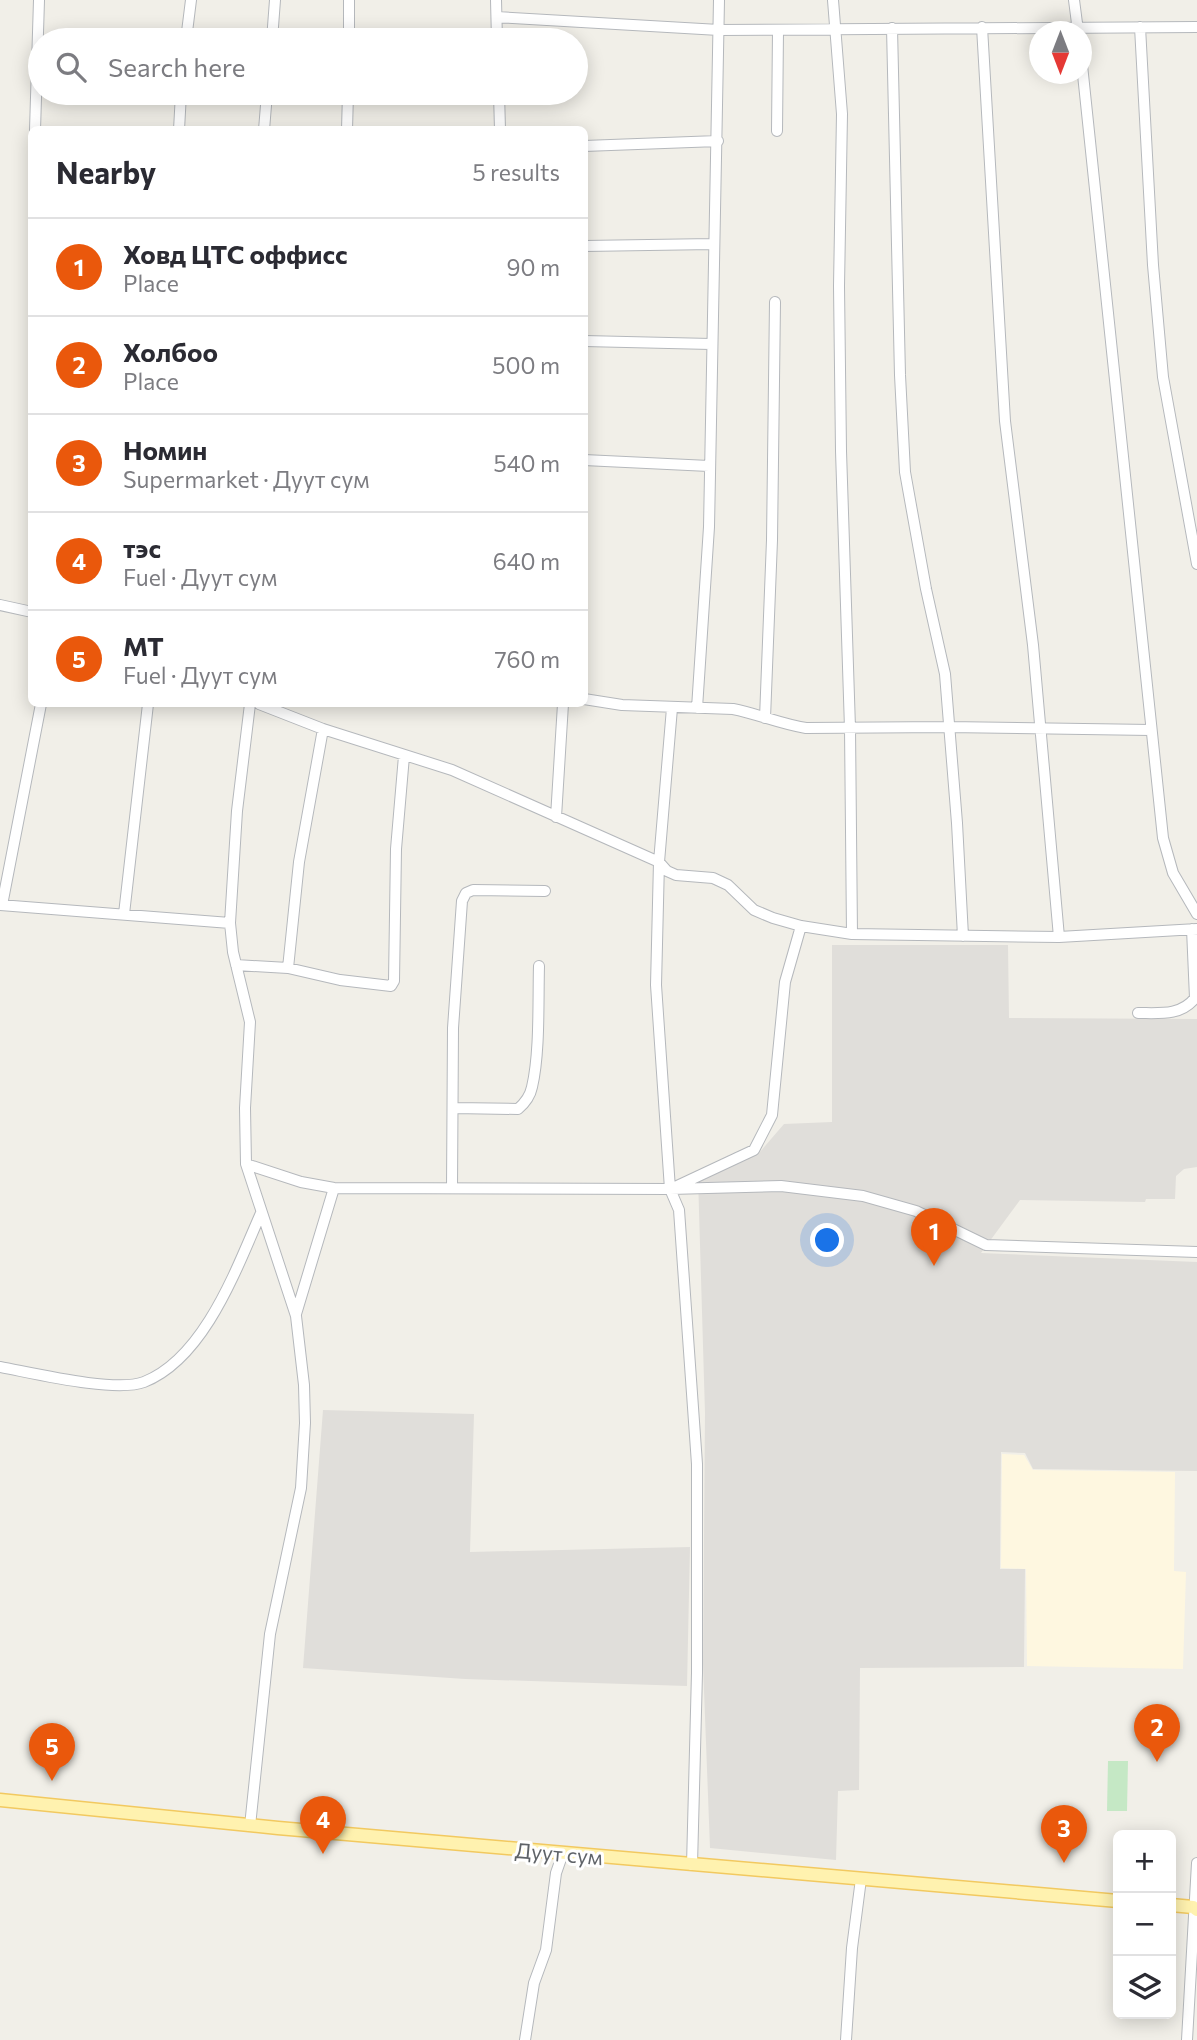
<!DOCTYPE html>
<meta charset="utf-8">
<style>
:root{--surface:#fff;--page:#f7f7f7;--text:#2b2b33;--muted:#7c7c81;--line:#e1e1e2;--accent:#ea580c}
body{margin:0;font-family:Commissioner,sans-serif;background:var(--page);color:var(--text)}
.controls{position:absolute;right:21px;bottom:21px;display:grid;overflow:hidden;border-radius:10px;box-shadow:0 4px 18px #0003}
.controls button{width:63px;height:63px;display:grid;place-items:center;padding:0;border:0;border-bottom:2px solid var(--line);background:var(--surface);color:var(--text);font:35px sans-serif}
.compass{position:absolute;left:1029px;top:21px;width:63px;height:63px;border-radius:50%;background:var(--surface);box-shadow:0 4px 18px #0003;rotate:180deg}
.you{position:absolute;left:828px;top:1241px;width:24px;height:24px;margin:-18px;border:5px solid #fff;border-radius:50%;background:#1a73e8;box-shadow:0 0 0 10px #1a73e833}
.badge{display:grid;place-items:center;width:46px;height:46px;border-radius:50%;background:var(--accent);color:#fff;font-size:23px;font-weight:700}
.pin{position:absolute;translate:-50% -58px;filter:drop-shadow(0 2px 4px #0008)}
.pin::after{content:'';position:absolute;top:37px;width:24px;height:21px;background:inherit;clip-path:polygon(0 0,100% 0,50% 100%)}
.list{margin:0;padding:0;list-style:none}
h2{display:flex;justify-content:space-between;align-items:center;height:91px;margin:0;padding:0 28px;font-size:30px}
h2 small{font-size:23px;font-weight:400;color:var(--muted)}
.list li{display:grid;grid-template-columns:46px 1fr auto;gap:21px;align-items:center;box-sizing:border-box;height:98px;padding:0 28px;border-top:2px solid var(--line)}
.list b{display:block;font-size:26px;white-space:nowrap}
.list p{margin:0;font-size:23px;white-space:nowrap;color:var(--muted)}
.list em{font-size:23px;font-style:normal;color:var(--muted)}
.icon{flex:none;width:38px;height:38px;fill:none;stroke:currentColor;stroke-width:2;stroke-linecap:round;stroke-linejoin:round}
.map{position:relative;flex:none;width:1197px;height:2040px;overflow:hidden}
.search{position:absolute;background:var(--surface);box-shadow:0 4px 18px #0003;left:28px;top:28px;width:560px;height:77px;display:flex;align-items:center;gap:18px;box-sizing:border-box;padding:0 24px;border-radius:38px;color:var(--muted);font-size:26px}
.panel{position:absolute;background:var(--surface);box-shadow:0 4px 18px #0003;left:28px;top:126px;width:560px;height:581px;border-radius:10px}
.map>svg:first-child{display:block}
.commercial{fill:#fef7e0}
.industrial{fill:#e0deda}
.green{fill:#c5e8c5}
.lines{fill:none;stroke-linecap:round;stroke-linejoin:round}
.minor-casing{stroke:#b5b8bc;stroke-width:12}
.major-casing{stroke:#f2c960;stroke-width:15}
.minor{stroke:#fff;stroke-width:10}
.major{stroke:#fff2af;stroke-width:12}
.labels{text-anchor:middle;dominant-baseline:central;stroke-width:6;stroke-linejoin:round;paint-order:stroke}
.street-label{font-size:21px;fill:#5f6368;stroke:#fff}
</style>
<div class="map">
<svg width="1197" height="2040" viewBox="0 0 1197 2040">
<rect width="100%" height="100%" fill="#f1efe8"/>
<path class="commercial" d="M1002,1454l22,1 9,15 142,2 -1,99 12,1 -3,97 -156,-3 -1,-97 -25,-1z"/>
<path class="industrial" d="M832,945h176l1,73 188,1v148l-13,2 -8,7 -1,23h-29l-1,3 -125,-2 -39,53 216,9v209l-164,-2 -8,-16 -24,-1 -1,117h25l-1,98 -164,1 -1,122 -21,1 -2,69 -126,-12 -7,-184 2,-251 -7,-236 61,-24 25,-29 48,-2z
M323,1410l151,4 -4,138 220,-5 -3,139 -222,-7 -162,-11z"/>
<path class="green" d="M1108,1761h20l-1,50h-20z"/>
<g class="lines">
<defs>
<path id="minor" d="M496,0l1,40
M833,0l9,114 -3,172 2,165 9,277 2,206
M1074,0l4,31
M497,17l222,13 478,-3
M982,27l23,394 28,224 26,292
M1140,27l13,238 10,112 34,187
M892,28l8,347 5,97 21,117 19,85 12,149 6,113
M186,40l5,-40
M272,40l3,-40
M349,40v-40
M1082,65l81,773 10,35 24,41
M499,93l1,37
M35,130l4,-130
M179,130l2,-37
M264,130l3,-37
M347,130l1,-37
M777,131l1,-100
M584,146l134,-5
M584,246l129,-2
M584,341l127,3
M584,460l125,6
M0,605l32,7
M584,699l38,6 111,4c25,5 48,15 73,19l142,-1 203,3
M250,704l-13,107 -7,112 3,29 17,70 -5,86 1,56 50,152 8,69 1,38 -4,65 -31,146 -20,192
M259,704l64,25 129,41 207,92 8,9 9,4 37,3 15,7 26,25 19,8 28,8 51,8 207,3 138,-8
M672,708l-13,154 -3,123 14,204 9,21 18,254v209l-5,192
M697,708l12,-181 10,-527
M765,718l7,-178 3,-238
M556,817l7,-113
M0,905l230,18
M2,905l39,-201
M124,914l24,-210
M236,965l52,3 11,-106 24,-133
M288,968l52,12 51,6 3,-5 2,-132 8,-93
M1138,1013c21,0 43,3 57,-15l-3,-69
M454,1108l64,1c7,-6 12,-12 14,-22 8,-34 6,-85 7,-121
M246,1164l55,18 33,6 336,1 111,-3 82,10 53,15 70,34 211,7
M675,1187l79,-37 18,-35 13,-133 16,-56
M452,1188l1,-160 9,-127 4,-8 7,-3 72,1
M296,1314l38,-126
M0,1367c33,6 115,26 144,15 61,-24 93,-115 117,-169
M525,2040l9,-57 12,-33 10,-77 7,-20
M846,2040l6,-92 9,-69
M1187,2040l10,-177"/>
<path id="major" d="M0,1800l278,28 840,73
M1171,1905l22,2 4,3"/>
</defs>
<use href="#minor" class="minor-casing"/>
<use href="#major" class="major-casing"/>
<use href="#minor" class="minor"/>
<use href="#major" class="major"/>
</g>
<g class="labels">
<g class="street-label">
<text transform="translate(559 1853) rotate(5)">Дуут сум</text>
</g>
</g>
</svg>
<div class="controls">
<button>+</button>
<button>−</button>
<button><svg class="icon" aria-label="layers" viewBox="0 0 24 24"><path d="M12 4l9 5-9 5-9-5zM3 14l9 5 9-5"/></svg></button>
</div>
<svg class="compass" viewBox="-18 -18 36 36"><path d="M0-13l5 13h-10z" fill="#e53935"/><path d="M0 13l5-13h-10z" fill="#7c7c81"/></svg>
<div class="you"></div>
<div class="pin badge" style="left:934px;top:1266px">1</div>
<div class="pin badge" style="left:1157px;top:1762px">2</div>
<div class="pin badge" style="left:1064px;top:1863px">3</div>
<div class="pin badge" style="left:323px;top:1854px">4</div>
<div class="pin badge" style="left:52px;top:1781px">5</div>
<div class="search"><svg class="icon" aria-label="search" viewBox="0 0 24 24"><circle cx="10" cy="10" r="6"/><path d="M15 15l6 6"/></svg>Search here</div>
<section class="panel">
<h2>Nearby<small>5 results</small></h2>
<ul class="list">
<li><span class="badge">1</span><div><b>Ховд ЦТС оффисс</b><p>Place</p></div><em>90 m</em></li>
<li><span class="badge">2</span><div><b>Холбоо</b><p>Place</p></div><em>500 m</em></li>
<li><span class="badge">3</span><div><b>Номин</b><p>Supermarket · Дуут сум</p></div><em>540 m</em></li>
<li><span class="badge">4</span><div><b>тэс</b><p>Fuel · Дуут сум</p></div><em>640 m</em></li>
<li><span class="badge">5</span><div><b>MT</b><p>Fuel · Дуут сум</p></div><em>760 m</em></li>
</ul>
</section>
</div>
